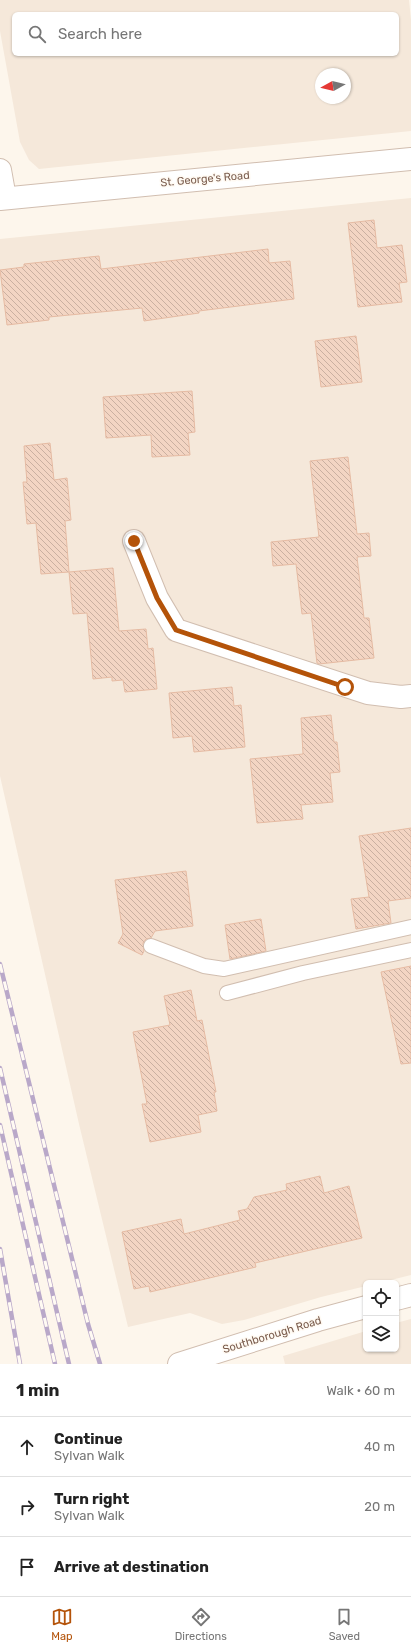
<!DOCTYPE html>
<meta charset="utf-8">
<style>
:root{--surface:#fff;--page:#f6f6f6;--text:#222;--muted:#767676;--line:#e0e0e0;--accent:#b45309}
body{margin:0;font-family:Rubik,sans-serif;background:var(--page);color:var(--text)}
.controls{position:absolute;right:12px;bottom:12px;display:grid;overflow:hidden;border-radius:6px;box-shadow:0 1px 3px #0004}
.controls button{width:36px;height:36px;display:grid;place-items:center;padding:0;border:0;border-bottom:1px solid var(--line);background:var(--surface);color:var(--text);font:20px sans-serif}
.compass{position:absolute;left:315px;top:68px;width:36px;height:36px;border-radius:50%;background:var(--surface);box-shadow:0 1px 3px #0004;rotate:262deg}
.stop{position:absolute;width:12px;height:12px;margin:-9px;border:3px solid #b45309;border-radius:50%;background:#fff}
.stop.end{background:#b45309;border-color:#fff;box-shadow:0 1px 4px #0008}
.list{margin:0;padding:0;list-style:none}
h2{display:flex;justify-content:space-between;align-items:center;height:52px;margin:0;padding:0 16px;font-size:17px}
h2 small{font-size:13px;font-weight:400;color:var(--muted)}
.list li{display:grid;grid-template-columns:26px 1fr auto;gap:12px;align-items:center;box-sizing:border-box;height:60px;padding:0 16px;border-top:1px solid var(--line)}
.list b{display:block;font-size:15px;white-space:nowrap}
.list p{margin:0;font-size:13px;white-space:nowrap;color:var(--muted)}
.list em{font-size:13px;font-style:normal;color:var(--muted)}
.icon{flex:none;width:22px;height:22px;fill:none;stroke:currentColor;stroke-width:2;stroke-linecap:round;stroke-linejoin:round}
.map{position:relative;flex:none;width:411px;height:1364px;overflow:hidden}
.search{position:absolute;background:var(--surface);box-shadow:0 1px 3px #0004;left:12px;right:12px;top:12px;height:44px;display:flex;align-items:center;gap:10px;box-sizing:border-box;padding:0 14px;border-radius:6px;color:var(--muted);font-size:15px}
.sheet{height:232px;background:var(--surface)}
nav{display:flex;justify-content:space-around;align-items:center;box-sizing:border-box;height:56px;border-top:1px solid var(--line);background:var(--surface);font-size:11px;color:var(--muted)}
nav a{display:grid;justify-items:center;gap:2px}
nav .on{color:var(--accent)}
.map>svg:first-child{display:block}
.residential{fill:#f5e8da;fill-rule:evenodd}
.building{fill:url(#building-back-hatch);stroke:#e6bba3}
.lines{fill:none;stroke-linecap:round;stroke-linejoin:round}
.service-casing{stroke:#d1beb0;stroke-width:16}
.minor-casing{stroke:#d1beb0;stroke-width:24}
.tertiary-casing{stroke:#d1beb0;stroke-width:24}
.service{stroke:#fff;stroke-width:14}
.minor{stroke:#fff;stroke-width:22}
.tertiary{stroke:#fff;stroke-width:22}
.rail-casing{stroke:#b9a8c9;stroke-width:4.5}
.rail{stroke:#fffaf3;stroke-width:3;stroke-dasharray:9;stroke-linecap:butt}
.route{stroke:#b45309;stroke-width:5}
.labels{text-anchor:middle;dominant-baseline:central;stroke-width:3;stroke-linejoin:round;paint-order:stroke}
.street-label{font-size:11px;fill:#7a5c4d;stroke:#fffaf3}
</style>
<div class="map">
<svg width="411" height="1364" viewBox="0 0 411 1364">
<defs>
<pattern id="building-back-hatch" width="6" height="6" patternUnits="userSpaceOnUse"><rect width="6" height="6" fill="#f3d5c3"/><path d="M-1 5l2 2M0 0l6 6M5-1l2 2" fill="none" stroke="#cab0a1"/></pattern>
</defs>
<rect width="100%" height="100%" fill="#fdf6ec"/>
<path class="residential" d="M0,0h409l2,20v111l-372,38 -10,-9 -9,-18 -20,-111zM14,14h383v40h-383zM321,74h24v24h-24z
M411,198v1077l-32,8h-13v3l-45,11 -77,23 -22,4 -32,-11 -62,14 -49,-203 -79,-348v-537z
M411,1319v45h-126l-2,-8 83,-25v18h30v-26z"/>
<path class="building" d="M374,220l3,28 25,-3 5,37 -8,1 3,19 -44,5 -10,-84z
M268,249l1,14 21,-2 4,38 -95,12v2l-55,8 -2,-13 -93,9v3l-42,5 -7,-55 24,-3v-3l75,-8 2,13z
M356,336l6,46 -41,5 -6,-46z
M192,391l3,41 -7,1 2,22 -38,2 -1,-22 -45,3 -3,-41z
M50,443l4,37 13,-2 4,42 -6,1 4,51 -28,2 -5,-51 -9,1 -4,-42h4l-3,-36z
M348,457l9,77 12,-1 2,23 -14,1 7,61h5l5,40 -55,6 -2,-1 -6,-50 -9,1 -6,-50 -23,2 -2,-24 48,-5 -9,-76z
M113,568l6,63 27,-2 2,20 5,-1 4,41 -32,3 -2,-12 -11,1v-4l-19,2 -6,-66 -14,1 -4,-42z
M232,687l2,19 7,-1 4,42 -51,5 -2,-16 -19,2 -4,-45z
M331,715l3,27h3l3,30 -10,1 3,29 -32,3 2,14 -46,4 -7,-64 53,-5 -2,-36z
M411,828v70l-23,3 3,22 -35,6 -5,-30 18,-2 -10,-61z
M186,871l7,55 -38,5 -4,7 -5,1 -3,4 1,8 -2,4 -24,-12 5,-9 -8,-54z
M261,919l5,32 -36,8 -5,-34z
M411,966v97l-10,1 -20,-92z
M191,990l6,31 5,-1 14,72h-2l3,19 -19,4 3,17 -51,10 -8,-38h5l-14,-72 37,-7 -6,-29z
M320,1176l4,17 25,-7 13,52 -107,25 1,4 -106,25 -1,-6 -15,3 -12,-57 59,-13 3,15 56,-14 -2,-9 9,-2 7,-12 33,-7 -1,-6z"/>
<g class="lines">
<defs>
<path id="service" d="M151,946l53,20 20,3 187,-42
M227,993l76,-20 108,-23"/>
<path id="minor" d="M0,170l5,28
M0,199l411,-40
M134,541l23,57 19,32 192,63 33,4 10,-1"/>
<path id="tertiary" d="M396,1299l15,-4
M179,1364l139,-44 48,-13"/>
</defs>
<use href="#service" class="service-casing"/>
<use href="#minor" class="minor-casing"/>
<use href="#tertiary" class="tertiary-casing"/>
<use href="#service" class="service"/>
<use href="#minor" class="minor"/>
<use href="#tertiary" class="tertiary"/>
<defs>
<path id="rail" d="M0,964l88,360 12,40
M0,1068l69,296
M0,1125l55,239
M0,1249l20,115"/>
</defs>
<use href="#rail" class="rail-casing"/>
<use href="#rail" class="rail"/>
</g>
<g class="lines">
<path class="route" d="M134,541l23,57 19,32 169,57"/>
</g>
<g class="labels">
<g class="street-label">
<text transform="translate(205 179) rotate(-5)">St. George's Road</text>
<text transform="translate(272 1335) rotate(-17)">Southborough Road</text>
</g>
</g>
</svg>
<div class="controls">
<button><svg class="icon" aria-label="locate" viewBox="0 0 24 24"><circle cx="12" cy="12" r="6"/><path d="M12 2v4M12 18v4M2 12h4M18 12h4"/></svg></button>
<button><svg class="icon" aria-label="layers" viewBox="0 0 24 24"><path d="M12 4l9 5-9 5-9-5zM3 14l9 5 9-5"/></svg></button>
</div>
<svg class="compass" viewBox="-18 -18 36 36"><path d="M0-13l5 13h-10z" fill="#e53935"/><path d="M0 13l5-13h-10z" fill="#767676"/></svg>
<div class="stop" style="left:345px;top:687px"></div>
<div class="stop end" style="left:134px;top:541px"></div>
<div class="search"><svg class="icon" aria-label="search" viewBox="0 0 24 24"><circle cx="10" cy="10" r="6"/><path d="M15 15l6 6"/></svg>Search here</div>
</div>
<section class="sheet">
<h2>1 min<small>Walk · 60 m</small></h2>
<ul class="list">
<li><svg class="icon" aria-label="ahead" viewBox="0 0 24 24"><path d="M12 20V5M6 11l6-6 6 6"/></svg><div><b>Continue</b><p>Sylvan Walk</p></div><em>40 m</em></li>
<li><svg class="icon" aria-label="right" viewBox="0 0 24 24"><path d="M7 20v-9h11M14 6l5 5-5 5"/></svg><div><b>Turn right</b><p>Sylvan Walk</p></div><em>20 m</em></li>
<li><svg class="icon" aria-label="arrive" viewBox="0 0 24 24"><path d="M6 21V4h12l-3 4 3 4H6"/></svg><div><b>Arrive at destination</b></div></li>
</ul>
</section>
<nav>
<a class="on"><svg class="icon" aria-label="map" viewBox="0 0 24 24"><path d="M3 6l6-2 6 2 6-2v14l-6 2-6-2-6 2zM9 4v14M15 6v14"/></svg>Map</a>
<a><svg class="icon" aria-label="directions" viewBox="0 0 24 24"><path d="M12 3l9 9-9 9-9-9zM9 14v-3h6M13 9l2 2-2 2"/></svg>Directions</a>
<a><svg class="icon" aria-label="saved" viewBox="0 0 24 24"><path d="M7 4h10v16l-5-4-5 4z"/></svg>Saved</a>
</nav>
